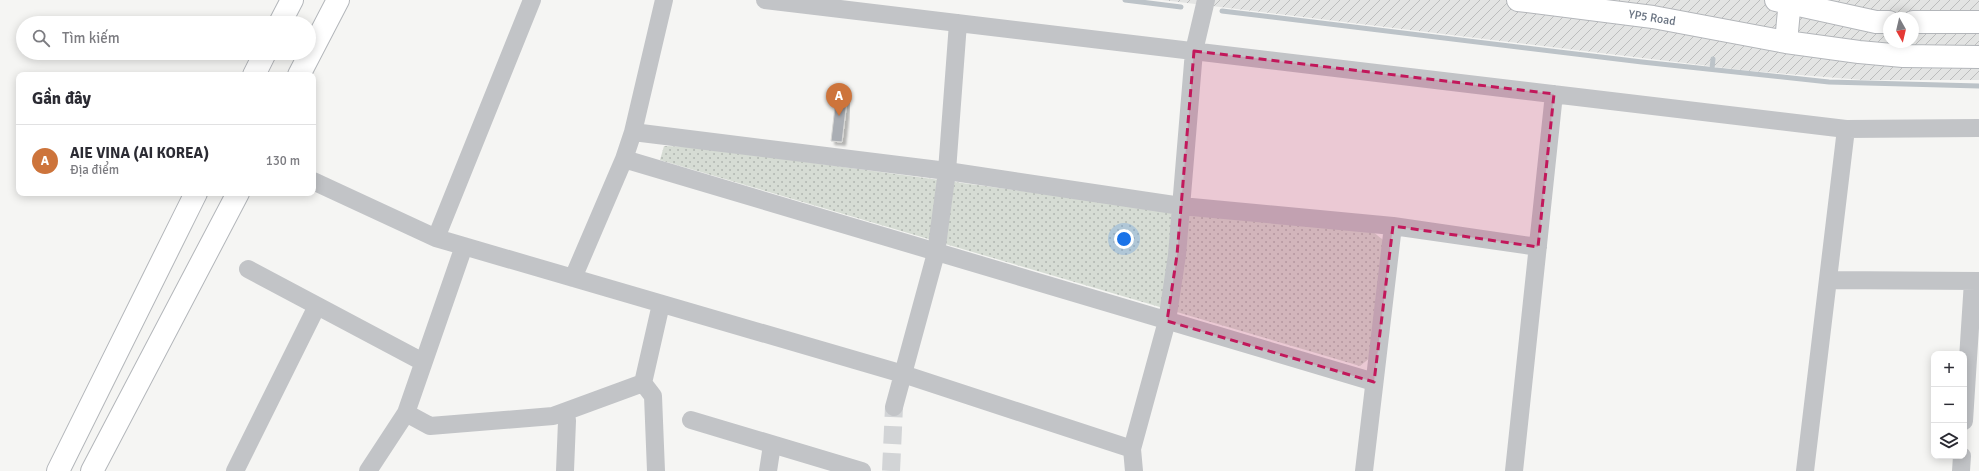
<!DOCTYPE html>
<html lang="vi">
<meta charset="utf-8">
<style>
:root{--surface:#fff;--page:#f7f7f7;--text:#2b2b33;--muted:#7c7c81;--line:#e1e1e2;--accent:#cd743b}
body{margin:0;font-family:Signika,sans-serif;background:var(--page);color:var(--text)}
.controls{position:absolute;right:12px;bottom:12px;display:grid;overflow:hidden;border-radius:8px;box-shadow:0 2px 10px #0003}
.controls button{width:36px;height:36px;display:grid;place-items:center;padding:0;border:0;border-bottom:1px solid var(--line);background:var(--surface);color:var(--text);font:20px sans-serif}
.compass{position:absolute;left:1883px;top:12px;width:36px;height:36px;border-radius:50%;background:var(--surface);box-shadow:0 2px 10px #0003;rotate:172deg}
.you{position:absolute;left:1124px;top:239px;width:14px;height:14px;margin:-10px;border:3px solid #fff;border-radius:50%;background:#1a73e8;box-shadow:0 0 0 6px #1a73e833}
.badge{display:grid;place-items:center;width:26px;height:26px;border-radius:50%;background:var(--accent);color:#fff;font-size:13px;font-weight:700}
.pin{position:absolute;translate:-50% -33px;filter:drop-shadow(0 1px 2px #0008)}
.pin::after{content:'';position:absolute;top:21px;width:14px;height:12px;background:inherit;clip-path:polygon(0 0,100% 0,50% 100%)}
.list{margin:0;padding:0;list-style:none}
h2{display:flex;justify-content:space-between;align-items:center;height:52px;margin:0;padding:0 16px;font-size:17px}
h2 small{font-size:13px;font-weight:400;color:var(--muted)}
.list li{display:grid;grid-template-columns:26px 1fr auto;gap:12px;align-items:center;box-sizing:border-box;height:72px;padding:0 16px;border-top:1px solid var(--line)}
.list b{display:block;font-size:15px;white-space:nowrap}
.list p{margin:0;font-size:13px;white-space:nowrap;color:var(--muted)}
.list em{font-size:13px;font-style:normal;color:var(--muted)}
.icon{flex:none;width:22px;height:22px;fill:none;stroke:currentColor;stroke-width:2;stroke-linecap:round;stroke-linejoin:round}
.map{position:relative;flex:none;width:1979px;height:471px;overflow:hidden}
.search{position:absolute;background:var(--surface);box-shadow:0 2px 10px #0003;left:16px;top:16px;width:300px;height:44px;display:flex;align-items:center;gap:10px;box-sizing:border-box;padding:0 14px;border-radius:22px;color:var(--muted);font-size:15px}
.panel{position:absolute;background:var(--surface);box-shadow:0 2px 10px #0003;left:16px;top:72px;width:300px;height:124px;border-radius:8px}
.map>svg:first-child{display:block}
.industrial{fill:url(#industrial-furrows);fill-rule:evenodd}
.grass{fill:url(#grass-dots)}
.lines{fill:none;stroke-linecap:round;stroke-linejoin:round}
.stream{stroke:#bcc3c8;stroke-width:5}
.building{fill:#aaaeb4;stroke:#d7d7d5;filter:url(#shadow)}
.minor-tunnel{stroke:#d2d4d6;stroke-width:18;stroke-dasharray:18 9;stroke-linecap:butt}
.major-casing{stroke:#b3b6ba;stroke-width:24}
.minor{stroke:#c2c4c7;stroke-width:18}
.major{stroke:#fff;stroke-width:22}
.marked{fill:#c2185b;fill-opacity:0.2;stroke:#c2185b;stroke-width:3;stroke-dasharray:8 5;stroke-linejoin:round}
.labels{text-anchor:middle;dominant-baseline:central;stroke-width:4;stroke-linejoin:round;paint-order:stroke}
.street-label{font-size:12px;fill:#687280;stroke:#fff}
</style>
<div class="map">
<svg width="1979" height="471" viewBox="0 0 1979 471">
<defs>
<pattern id="industrial-furrows" width="10" height="10" patternUnits="userSpaceOnUse"><rect width="10" height="10" fill="#e3e4e3"/><path d="M-1 1l2-2M0 10L10 0M9 11l2-2" fill="none" stroke="#bcbdbd"/></pattern>
<pattern id="grass-dots" width="8" height="8" patternUnits="userSpaceOnUse"><rect width="8" height="8" fill="#d6dcd4"/><path d="M2 2h.1M6 6h.1" fill="none" stroke="#b1b7b1" stroke-width="1.8" stroke-linecap="round"/></pattern>
<filter id="shadow"><feDropShadow dx="3.5" dy="3.5" stdDeviation="1" flood-color="#0004"/></filter>
</defs>
<rect width="100%" height="100%" fill="#f5f5f3"/>
<path class="industrial" d="M1162,0h817v80h-116l-112,-9zM1889,18h24v24h-24z"/>
<path class="grass" d="M664,146l32,1 430,58 246,26 11,9 -12,117 -11,9 -700,-206z"/>
<g class="lines">
<path class="stream" d="M1125,0l56,7
M1222,11l420,51 187,20 150,4
M1712,69l1,-10"/>
</g>
<path class="building" d="M837,90l11,2 -6,50 -11,-1z"/>
<g class="lines">
<path class="minor-tunnel" d="M891,471l3,-64"/>
<defs>
<path id="major" d="M1518,0l135,17 133,25 73,10 44,4 76,1
M1776,0l100,22h13
M1913,22h66
M280,23l12,-23
M1786,42l4,-42
M254,75l11,-22
M299,75l39,-75
M58,471l138,-278
M92,471l146,-278"/>
</defs>
<use href="#major" class="major-casing"/>
<path class="minor" d="M532,0l-96,238 467,136 229,75
M765,0l1081,129 133,-1
M633,132l314,39 234,35 212,20 145,21
M624,159l750,223
M313,181l123,57
M464,246l-58,167 24,13 123,-10 90,-33 18,-79
M248,269l175,93
M573,278l51,-119 9,-27 31,-132
M1828,280l151,1
M643,383l10,13 3,75
M894,407l42,-154 11,-82 11,-148
M691,420l171,51
M1964,421l9,-140
M235,471l82,-165
M368,471l38,-58
M565,471l2,-50 -1,-9
M768,471l4,-26
M1134,471l-2,-22 35,-128 10,-66 17,-204 12,-51
M1364,471l29,-245
M1514,471l40,-377
M1805,471l41,-342
M1961,471l1,-15"/>
<use href="#major" class="major"/>
</g>
<path class="marked" d="M1194,51l360,43 -16,153 -145,-21 -19,156 -207,-61 10,-66z"/>
<g class="labels">
<g class="street-label">
<text transform="translate(1652 18) rotate(9)">YP5 Road</text>
</g>
</g>
</svg>
<div class="controls">
<button>+</button>
<button>−</button>
<button><svg class="icon" aria-label="layers" viewBox="0 0 24 24"><path d="M12 4l9 5-9 5-9-5zM3 14l9 5 9-5"/></svg></button>
</div>
<svg class="compass" viewBox="-18 -18 36 36"><path d="M0-13l5 13h-10z" fill="#e53935"/><path d="M0 13l5-13h-10z" fill="#7c7c81"/></svg>
<div class="you"></div>
<div class="pin badge" style="left:839px;top:116px">A</div>
<div class="search"><svg class="icon" aria-label="search" viewBox="0 0 24 24"><circle cx="10" cy="10" r="6"/><path d="M15 15l6 6"/></svg>Tìm kiếm</div>
<section class="panel">
<h2>Gần đây<small></small></h2>
<ul class="list">
<li><span class="badge">A</span><div><b>AIE VINA (AI KOREA)</b><p>Địa điểm</p></div><em>130 m</em></li>
</ul>
</section>
</div>
